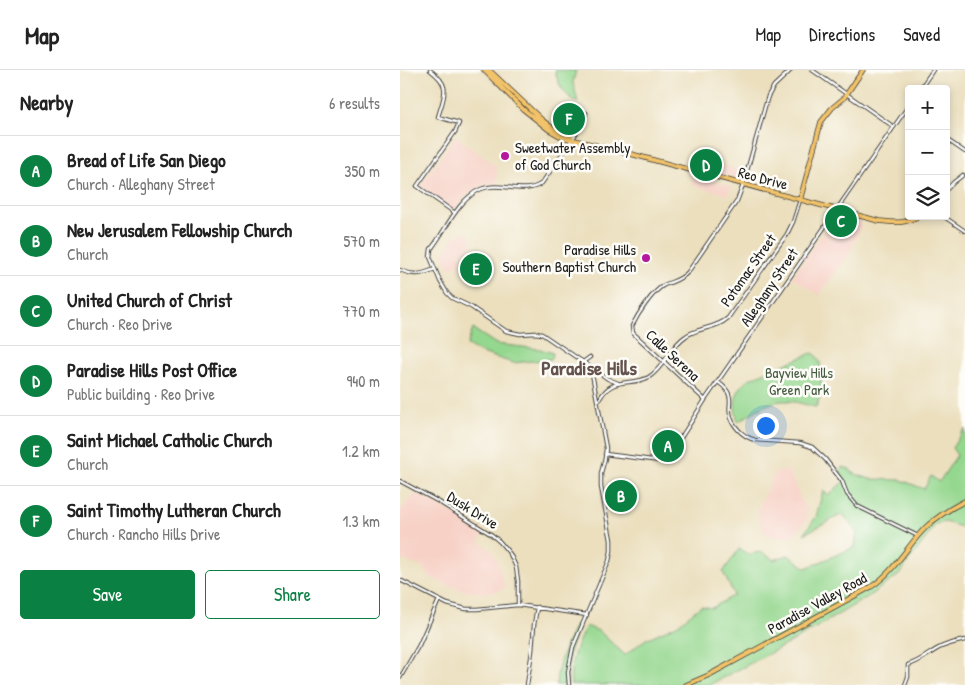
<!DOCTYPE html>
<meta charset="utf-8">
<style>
:root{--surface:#fff;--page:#f2f2f2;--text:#222;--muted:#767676;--line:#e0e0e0;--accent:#0b8043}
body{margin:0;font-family:"Patrick Hand",sans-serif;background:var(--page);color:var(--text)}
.controls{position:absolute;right:15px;top:15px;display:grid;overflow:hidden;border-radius:5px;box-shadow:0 2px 8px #0003}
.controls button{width:45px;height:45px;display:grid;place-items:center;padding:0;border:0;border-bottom:1px solid var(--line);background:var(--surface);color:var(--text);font:25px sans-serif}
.you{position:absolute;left:365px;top:355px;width:18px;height:18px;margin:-12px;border:4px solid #fff;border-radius:50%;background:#1a73e8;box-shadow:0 0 0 8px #1a73e833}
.badge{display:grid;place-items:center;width:32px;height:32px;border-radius:50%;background:var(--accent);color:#fff;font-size:16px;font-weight:700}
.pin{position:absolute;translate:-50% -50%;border:2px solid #fff;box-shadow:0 1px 5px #0006}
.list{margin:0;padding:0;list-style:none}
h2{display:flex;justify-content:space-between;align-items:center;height:65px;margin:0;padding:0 20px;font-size:21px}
h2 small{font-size:16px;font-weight:400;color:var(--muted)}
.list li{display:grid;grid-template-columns:32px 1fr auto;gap:15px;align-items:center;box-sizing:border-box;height:70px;padding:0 20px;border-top:1px solid var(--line)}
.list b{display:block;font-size:19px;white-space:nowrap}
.list p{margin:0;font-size:16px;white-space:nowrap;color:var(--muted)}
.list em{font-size:16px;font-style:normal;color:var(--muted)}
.actions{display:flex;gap:10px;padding:15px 20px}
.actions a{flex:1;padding:11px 0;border:1px solid var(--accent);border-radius:5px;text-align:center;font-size:18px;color:var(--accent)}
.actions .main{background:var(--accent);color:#fff}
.icon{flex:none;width:28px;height:28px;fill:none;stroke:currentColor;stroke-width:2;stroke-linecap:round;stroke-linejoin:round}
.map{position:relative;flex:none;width:565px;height:615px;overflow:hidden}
header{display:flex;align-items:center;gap:30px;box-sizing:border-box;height:70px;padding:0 25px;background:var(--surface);border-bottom:1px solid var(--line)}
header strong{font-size:24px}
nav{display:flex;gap:28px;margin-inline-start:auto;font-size:18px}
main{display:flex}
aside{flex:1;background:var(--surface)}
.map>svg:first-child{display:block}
.built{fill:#f7d1c6}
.green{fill:#94d78e;stroke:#587a55}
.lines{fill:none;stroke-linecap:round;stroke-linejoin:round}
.minor-casing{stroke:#3b3934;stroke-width:4.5}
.major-casing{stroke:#3b3934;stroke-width:5.5}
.minor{stroke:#fff;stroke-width:2.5}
.major{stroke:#f2c36a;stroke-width:4}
.poi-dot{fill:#b5179e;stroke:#fdfcf7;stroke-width:2}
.labels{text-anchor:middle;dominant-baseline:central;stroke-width:5;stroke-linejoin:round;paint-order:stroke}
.poi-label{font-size:15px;fill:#1c1c1c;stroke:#fdfcf7;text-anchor:start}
.street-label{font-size:15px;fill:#1c1c1c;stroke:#fdfcf7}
.park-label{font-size:15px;fill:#465d44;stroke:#fdfcf7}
.district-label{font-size:20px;font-weight:bold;fill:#64524d;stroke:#fdfcf7}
</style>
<header>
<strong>Map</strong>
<nav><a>Map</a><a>Directions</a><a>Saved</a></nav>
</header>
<main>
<aside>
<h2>Nearby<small>6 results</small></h2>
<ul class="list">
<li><span class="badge">A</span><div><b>Bread of Life San Diego</b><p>Church · Alleghany Street</p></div><em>350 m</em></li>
<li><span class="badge">B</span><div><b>New Jerusalem Fellowship Church</b><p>Church</p></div><em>570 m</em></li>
<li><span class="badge">C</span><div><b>United Church of Christ</b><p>Church · Reo Drive</p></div><em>770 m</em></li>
<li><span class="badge">D</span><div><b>Paradise Hills Post Office</b><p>Public building · Reo Drive</p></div><em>940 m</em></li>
<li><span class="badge">E</span><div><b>Saint Michael Catholic Church</b><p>Church</p></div><em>1.2 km</em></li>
<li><span class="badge">F</span><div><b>Saint Timothy Lutheran Church</b><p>Church · Rancho Hills Drive</p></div><em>1.3 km</em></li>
</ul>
<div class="actions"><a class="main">Save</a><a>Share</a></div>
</aside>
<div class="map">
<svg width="565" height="615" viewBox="0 0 565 615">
<rect width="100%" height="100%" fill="#fdfcf7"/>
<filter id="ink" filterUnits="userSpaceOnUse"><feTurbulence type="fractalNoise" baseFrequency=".02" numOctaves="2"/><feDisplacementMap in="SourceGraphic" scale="10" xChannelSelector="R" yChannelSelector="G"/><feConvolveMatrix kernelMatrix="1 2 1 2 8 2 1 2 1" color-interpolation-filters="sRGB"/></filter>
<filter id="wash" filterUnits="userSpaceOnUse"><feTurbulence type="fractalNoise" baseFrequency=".0096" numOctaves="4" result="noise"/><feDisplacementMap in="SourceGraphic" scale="20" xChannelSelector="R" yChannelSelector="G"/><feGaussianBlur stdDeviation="1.12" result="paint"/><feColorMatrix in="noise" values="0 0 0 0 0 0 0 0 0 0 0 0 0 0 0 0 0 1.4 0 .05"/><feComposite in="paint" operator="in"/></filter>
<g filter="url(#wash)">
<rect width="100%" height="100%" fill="#ebdfbe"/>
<path class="built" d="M55,66l42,31v17l-11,1 -16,8 -7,6 -8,10h-3l-32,-23z
M294,88l51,14 -1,8 -52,-14z
M294,106l37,10 -3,9 -36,-10z
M437,143l24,8v7l-12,26 -30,41 -27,-18z
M68,162l4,14 -13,7 4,8 -13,7 -7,-12 1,-3 10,-16z
M389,401l13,31 5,6 -1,13 -7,7 -3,5 -10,4h-10l-11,-4 -7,-17v-8l17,-36z
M17,423l68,39 -6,9 13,10 6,11 7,27 -17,4 -19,-1 -19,-6 -20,-9 -7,-10 -23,-8v-49z"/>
<path class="green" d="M155,0h21l-3,13 5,19c-13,-5 -21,-19 -23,-32z
M73,259l23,15 44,5 13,4 -1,6 -39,4 -31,-10 -15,-8z
M412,283l3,1 5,8 2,30 -6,15c-10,-2 -21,-6 -31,-6 -16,-1 -34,13 -47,21 -6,-18 -3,-32 11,-43z
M565,358v100l-20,-6 -9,2 -37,51 -33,23 -71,42 -86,45h-138c-2,-23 5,-39 15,-59l13,5 26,24 21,-16 31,-14 24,-19 11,2 22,-13 -11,-23 16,-23 9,5 14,-2 12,8 14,-5 18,13 49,-21 2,-14 -14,-19 -39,20 12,-17 7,-26 6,4 15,-14 -5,-6 3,-8 8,2v2l8,4 12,4 31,1 23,9 7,-13 8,6 18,-27 -5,-7z
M175,555l4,1 -9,23 -3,20v16h-11c1,-21 10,-41 19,-60z"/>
</g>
<g filter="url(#ink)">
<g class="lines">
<defs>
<path id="minor" d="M30,0c22,16 14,25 8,47l21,6 -4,9 -38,54 38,27
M412,0l82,57
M520,19l13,-19
M186,43l-4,12 -40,58c-17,13 -42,-2 -61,6 -23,10 -35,41 -50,60l-1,8 10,24 7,12 5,5 19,9 35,24 14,3 15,-1 7,1 66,45 10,4
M546,69l19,13
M546,120l8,-8 9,-7
M543,146l22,15
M0,200c15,6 20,5 35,-1
M183,292l7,-5
M180,299l2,-2 1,-5
M318,312c7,5 12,10 12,19 0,4 -1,8 0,12 1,12 13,24 25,27l45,3 12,4 13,12 17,22 5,13 10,12 61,30
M199,330c13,-25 32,-13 50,-23 16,-10 21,-31 37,-41 13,-9 30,-7 42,-18l59,-84 6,-12 7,-22
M305,330l-72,-67 -1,-7c6,-12 20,-34 32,-41 9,-4 17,-5 24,-13l49,-71 6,-16 25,-89 6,-10 17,-16
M205,384l55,7 4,-1 4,-2 37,-58 204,-295
M0,411l39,21 53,33 8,7 10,12 6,13 2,14v24
M0,510l47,24 19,5h11l41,-4 69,10
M0,608l19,-33 20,-45
M127,615l5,-34 2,-26 3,-18
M169,615l-1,-13 5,-25 36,-86 2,-10v-11l-10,-53v-14l4,-15 1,-10 -15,-80
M505,615l3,-8v-12c11,-3 19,-10 29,-16 9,-5 18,-7 28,-9"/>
<path id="major" d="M84,0l39,39 25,20 14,8 69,17 248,67c17,2 25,3 40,-5
M89,0l53,50 12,9 17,7 1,3
M400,130l21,-78 11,-14 12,-10 19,-28
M286,615l23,-10 162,-88c24,-16 36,-41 55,-60 12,-11 25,-19 39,-26"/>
</defs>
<use href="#minor" class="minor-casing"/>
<use href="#major" class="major-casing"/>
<use href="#minor" class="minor"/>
<use href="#major" class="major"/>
</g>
</g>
<g class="poi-dot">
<circle cx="105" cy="86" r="5"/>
<circle cx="246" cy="188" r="5"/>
</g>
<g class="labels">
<g class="poi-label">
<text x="115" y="77">Sweetwater Assembly<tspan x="115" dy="17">of God Church</tspan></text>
<text x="236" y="179" text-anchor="end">Paradise Hills<tspan x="236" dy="17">Southern Baptist Church</tspan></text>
</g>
<g class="street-label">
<text transform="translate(363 108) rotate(15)">Reo Drive</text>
<text transform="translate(348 200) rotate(-55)">Potomac Street</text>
<text transform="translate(369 217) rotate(-56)">Alleghany Street</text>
<text transform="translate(273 285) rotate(43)">Calle Serena</text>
<text transform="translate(73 440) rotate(32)">Dusk Drive</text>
<text transform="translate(417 533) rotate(-29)">Paradise Valley Road</text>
</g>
<g class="park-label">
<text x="399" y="302">Bayview Hills<tspan x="399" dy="17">Green Park</tspan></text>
</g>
<g class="district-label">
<text x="189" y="297">Paradise Hills</text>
</g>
</g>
</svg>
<div class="controls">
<button>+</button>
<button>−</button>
<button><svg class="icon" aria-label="layers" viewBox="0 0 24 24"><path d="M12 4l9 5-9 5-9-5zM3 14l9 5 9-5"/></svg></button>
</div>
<div class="you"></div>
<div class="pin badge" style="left:268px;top:376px">A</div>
<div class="pin badge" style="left:221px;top:426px">B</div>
<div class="pin badge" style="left:441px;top:151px">C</div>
<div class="pin badge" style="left:306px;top:95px">D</div>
<div class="pin badge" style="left:76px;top:199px">E</div>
<div class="pin badge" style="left:169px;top:49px">F</div>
</div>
</main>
